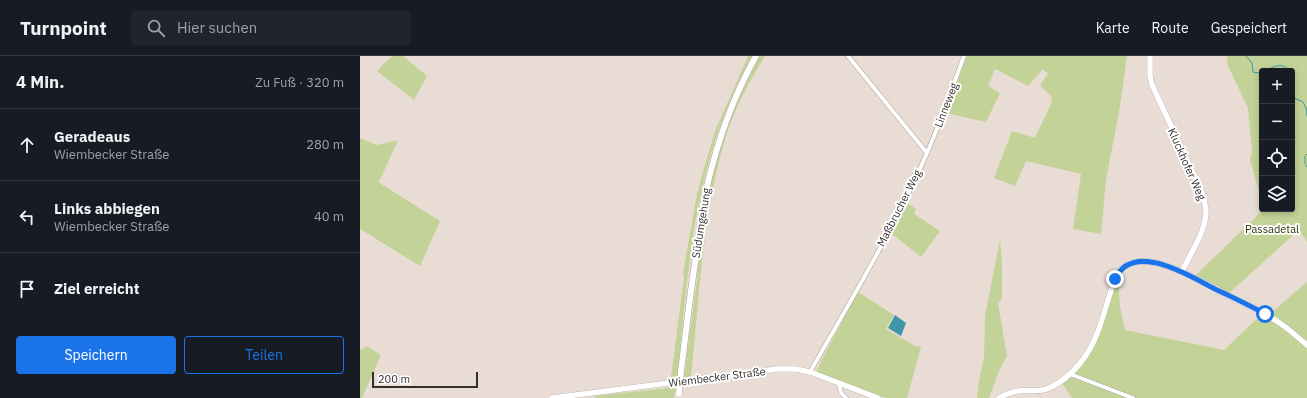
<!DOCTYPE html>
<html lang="de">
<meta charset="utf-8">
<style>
:root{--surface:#171b24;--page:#20242c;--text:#f1f3f6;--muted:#9ea1a6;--line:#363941;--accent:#1a73e8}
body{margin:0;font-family:"IBM Plex Sans",sans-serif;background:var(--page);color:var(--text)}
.controls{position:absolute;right:12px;top:12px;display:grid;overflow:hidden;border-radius:4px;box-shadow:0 2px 6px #0003}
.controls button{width:36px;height:36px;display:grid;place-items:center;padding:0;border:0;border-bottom:1px solid var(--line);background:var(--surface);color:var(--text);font:20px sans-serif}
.scale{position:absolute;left:12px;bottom:10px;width:106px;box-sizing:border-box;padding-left:4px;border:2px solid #332f2c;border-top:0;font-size:11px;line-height:14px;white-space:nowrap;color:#332f2c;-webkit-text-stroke:3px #fff;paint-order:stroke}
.stop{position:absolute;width:12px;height:12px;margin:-9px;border:3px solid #1a73e8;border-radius:50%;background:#fff}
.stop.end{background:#1a73e8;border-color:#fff;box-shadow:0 1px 4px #0008}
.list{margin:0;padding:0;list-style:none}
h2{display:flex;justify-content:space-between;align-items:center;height:52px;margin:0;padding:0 16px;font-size:17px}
h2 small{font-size:13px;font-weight:400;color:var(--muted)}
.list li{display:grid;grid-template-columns:26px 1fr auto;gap:12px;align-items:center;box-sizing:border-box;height:72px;padding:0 16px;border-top:1px solid var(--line)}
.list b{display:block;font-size:15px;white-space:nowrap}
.list p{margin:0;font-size:13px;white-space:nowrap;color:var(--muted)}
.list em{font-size:13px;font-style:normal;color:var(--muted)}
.actions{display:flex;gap:8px;padding:12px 16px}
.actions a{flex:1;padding:9px 0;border:1px solid var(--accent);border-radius:4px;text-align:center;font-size:14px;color:var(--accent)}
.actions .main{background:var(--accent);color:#fff}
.icon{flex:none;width:22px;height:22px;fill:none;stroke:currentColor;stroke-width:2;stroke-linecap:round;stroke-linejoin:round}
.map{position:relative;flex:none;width:947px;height:342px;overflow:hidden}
header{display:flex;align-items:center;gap:24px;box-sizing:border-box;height:56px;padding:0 20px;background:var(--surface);border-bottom:1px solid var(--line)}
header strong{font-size:19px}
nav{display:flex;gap:22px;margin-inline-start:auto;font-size:14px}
.search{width:280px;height:36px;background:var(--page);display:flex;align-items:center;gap:10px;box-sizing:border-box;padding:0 14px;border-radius:4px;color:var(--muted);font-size:15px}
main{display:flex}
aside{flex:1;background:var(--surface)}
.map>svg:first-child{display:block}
.green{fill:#c3d397;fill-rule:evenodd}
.water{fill:#3e96a6}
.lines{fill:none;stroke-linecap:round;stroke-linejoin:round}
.stream{stroke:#3e96a6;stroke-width:1}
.street-casing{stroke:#a89c96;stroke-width:5}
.secondary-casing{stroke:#a89c96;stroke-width:6}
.primary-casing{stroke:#a89c96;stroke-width:7}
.street{stroke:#fff;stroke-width:4}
.secondary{stroke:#fff;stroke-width:5.5}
.primary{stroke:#fff;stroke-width:6}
.primary-bridge-casing{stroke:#a89c96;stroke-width:7;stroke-linecap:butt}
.primary-bridge{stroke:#fff;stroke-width:6}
.route{stroke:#1a73e8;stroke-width:5}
.labels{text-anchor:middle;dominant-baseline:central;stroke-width:4;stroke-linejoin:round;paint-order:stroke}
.street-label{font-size:11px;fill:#332f2c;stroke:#fff}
.park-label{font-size:11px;fill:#293201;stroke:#fff}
</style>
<header>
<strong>Turnpoint</strong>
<div class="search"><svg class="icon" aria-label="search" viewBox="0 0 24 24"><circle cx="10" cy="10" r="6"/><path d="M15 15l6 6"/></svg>Hier suchen</div>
<nav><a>Karte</a><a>Route</a><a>Gespeichert</a></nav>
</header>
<main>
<aside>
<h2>4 Min.<small>Zu Fuß · 320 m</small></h2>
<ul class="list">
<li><svg class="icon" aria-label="ahead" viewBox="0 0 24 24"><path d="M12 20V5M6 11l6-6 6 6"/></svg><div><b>Geradeaus</b><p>Wiembecker Straße</p></div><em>280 m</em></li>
<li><svg class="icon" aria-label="left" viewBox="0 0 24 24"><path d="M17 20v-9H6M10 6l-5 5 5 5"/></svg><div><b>Links abbiegen</b><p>Wiembecker Straße</p></div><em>40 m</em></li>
<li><svg class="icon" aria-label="arrive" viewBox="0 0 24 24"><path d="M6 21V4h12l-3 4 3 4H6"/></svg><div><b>Ziel erreicht</b></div></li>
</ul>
<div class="actions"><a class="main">Speichern</a><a>Teilen</a></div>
</aside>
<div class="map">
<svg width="947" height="342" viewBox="0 0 947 342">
<rect width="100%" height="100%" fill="#e8dcd5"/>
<path class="green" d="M32,0h11l24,20 -13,24 -37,-29z
M388,0h4c-23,41 -40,87 -50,133 -14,62 -18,126 -25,189h-5l-1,-1 13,-99 -1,-5 14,-79 7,-26 11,-37z
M400,0h5c-11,18 -22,37 -30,56 -13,30 -19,62 -25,94 -10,56 -13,114 -19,171l-7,1c4,-33 9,-66 13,-99 5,-47 12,-95 26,-140 10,-29 22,-56 37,-83z
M607,0h160l-7,50 -14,74 -5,54 -28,-5 8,-55 -55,-13 -11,25 -21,-8 18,-47 23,7 16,-34 1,-7 -12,-12 8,-11 -5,-5 -15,17 -33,-17 -7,17 12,7 -14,29 -40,-9z
M867,0h80v186l-8,-12 -70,63 -34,-17 67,-65 -3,-20 -9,-31 2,-10 -4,-42 -20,-42zM902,15h30v138h-30z
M0,82l17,7 21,-5 -18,40 -2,2 62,39 -20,45 -60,-37z
M546,146l10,7 -2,5 26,17 -19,26 -30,-24z
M640,184l2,21v37l-4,5 9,53 -8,15 -10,27h-12l2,-17 5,-23 1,-42z
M758,222l2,29 5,23 99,20 37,-35 17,9 29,23v51h-170l-63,-23 23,-34z
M947,226v60l-26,-22 -11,-6z
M498,236l36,23 -8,14 29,17 6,1 -14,51h-21l-67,-23 -2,-5 4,-9z
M7,290l14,9 -19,43h-2v-48z
M711,321h3l55,21h-57l-10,-15z
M316,329l-2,13h-79v-2l73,-8 1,-2z"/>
<path class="water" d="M535,259l11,8 -5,13 -13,-8z"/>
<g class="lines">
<path class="stream" d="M886,0l6,7 1,9 6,1 3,-1
M905,15c8,-4 18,-10 24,0
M932,21l2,7 -2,3
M932,41l11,5 3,6 1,8
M947,98l-2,2v7l2,4"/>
<defs>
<path id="street" d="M488,0l79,97
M450,316c41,-72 84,-143 117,-219 14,-32 25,-65 37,-97
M710,318l63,24
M479,328l2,9 5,5"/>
<path id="secondary" d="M790,0v20l2,9 50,107c2,7 4,14 4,22 -2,20 -15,39 -24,57
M192,342l225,-29h19l14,3 68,26
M639,342c4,-2 9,-5 14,-6 12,-4 24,2 36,-4 23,-10 41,-34 49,-57 7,-18 11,-38 19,-56 20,-35 85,7 110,20 17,9 35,16 51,27 10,6 19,15 29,23"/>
<path id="primary" d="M321,315c5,-39 9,-77 15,-115 4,-31 8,-63 17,-93 10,-37 24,-73 43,-107"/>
</defs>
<use href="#street" class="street-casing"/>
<use href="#secondary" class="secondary-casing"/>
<use href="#primary" class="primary-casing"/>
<use href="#street" class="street"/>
<use href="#secondary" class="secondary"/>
<use href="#primary" class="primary"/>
<defs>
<path id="primary-bridge" d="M319,337l2,-22"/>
</defs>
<use href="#primary-bridge" class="primary-bridge-casing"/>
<use href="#primary-bridge" class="primary-bridge"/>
</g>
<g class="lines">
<path class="route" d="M755,223c18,-39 75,-3 100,10 17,8 34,16 50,25"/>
</g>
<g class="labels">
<g class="street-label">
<text transform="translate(586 49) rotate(-69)">Linneweg</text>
<text transform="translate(827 108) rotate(66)">Kluckhofer Weg</text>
<text transform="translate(539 152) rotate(-63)">Maßbrucher Weg</text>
<text transform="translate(341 167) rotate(-81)">Südumgehung</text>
<text transform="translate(357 321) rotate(-7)">Wiembecker Straße</text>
</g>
<g class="park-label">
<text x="912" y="173">Passadetal</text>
</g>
</g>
</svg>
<div class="controls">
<button>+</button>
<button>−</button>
<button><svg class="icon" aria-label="locate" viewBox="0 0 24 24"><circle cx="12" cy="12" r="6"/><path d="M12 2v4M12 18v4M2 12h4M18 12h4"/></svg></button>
<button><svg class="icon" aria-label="layers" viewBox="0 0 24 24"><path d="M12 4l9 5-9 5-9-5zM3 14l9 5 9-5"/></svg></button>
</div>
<div class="scale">200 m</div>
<div class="stop" style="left:905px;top:258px"></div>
<div class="stop end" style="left:755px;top:223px"></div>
</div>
</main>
